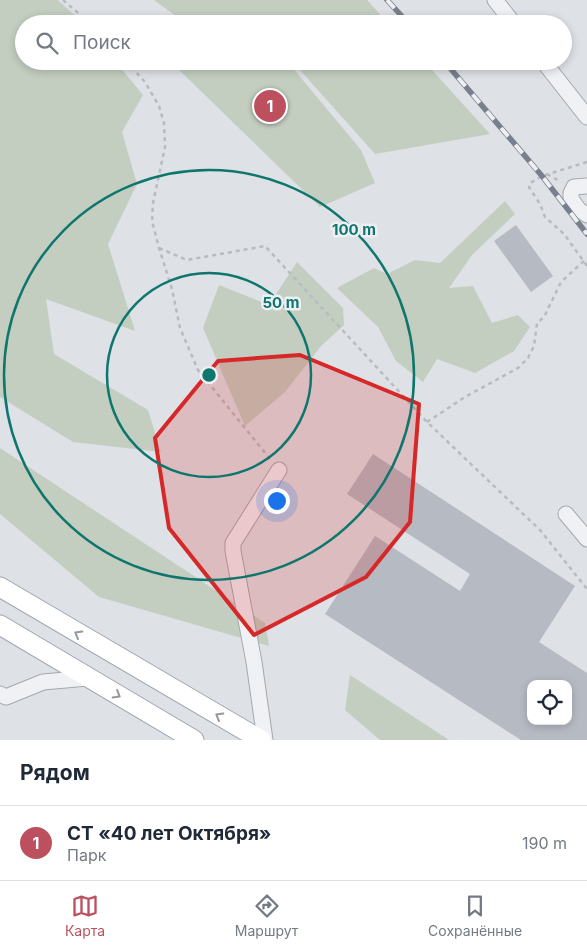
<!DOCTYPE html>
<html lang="ru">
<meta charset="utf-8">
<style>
:root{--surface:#fff;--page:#f2f2f3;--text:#1f2937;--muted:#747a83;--line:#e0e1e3;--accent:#bd505e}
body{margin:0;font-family:Inter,sans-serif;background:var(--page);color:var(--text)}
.controls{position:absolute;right:15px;bottom:15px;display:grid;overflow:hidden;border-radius:10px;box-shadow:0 2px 8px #0003}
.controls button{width:45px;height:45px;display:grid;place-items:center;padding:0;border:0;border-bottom:1px solid var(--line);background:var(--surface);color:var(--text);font:25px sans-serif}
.you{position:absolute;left:276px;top:500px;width:18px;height:18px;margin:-12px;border:4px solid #fff;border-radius:50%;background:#1a73e8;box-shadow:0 0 0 8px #1a73e833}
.badge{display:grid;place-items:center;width:32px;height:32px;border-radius:50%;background:var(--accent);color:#fff;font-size:16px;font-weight:700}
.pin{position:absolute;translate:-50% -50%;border:2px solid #fff;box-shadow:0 1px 5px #0006}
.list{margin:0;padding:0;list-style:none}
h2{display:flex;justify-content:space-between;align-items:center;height:65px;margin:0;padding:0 20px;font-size:21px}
h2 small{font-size:16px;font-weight:400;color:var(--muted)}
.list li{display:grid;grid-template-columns:32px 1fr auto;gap:15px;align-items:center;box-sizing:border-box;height:75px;padding:0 20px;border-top:1px solid var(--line)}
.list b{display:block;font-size:19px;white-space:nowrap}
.list p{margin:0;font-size:16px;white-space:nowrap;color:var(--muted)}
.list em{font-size:16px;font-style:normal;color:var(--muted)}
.icon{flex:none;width:28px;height:28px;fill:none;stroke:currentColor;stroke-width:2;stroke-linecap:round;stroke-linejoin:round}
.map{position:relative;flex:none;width:587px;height:740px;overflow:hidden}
.search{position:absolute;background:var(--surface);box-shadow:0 2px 8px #0003;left:15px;right:15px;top:15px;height:55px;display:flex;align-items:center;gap:12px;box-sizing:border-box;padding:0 18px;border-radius:28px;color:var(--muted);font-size:19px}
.sheet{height:140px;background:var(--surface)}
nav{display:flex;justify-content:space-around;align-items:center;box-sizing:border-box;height:70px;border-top:1px solid var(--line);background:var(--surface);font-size:14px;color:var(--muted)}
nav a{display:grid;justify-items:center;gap:2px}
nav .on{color:var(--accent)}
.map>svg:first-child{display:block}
.green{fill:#c3cec0}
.building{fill:#b6bac2;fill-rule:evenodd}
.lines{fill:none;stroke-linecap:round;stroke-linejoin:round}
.minor-casing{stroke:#a4a8ae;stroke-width:17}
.major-casing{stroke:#9ea5b0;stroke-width:21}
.path{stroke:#b8bbc0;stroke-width:2.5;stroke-dasharray:4 4;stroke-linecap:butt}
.minor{stroke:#f0f1f4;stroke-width:15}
.major{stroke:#fff;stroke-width:19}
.rail-casing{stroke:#79808d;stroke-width:5.5}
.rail{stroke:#edeff3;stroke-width:4;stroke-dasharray:11;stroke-linecap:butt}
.oneway{stroke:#94979c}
.marked{fill:#d62828;fill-opacity:0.2;stroke:#d62828;stroke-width:4;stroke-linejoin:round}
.ring{fill:none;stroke:#0f766e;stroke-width:2.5}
.centre{fill:#0f766e;stroke:#edeff3;stroke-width:2.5}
.ring-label{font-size:15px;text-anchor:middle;font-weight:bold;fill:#0f766e;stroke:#edeff3;stroke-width:5;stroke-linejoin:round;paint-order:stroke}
</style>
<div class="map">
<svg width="587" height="740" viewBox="0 0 587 740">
<rect width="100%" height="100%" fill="#dee1e5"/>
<path class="green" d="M0,0h58l26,24h-60v37h91l28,34 -21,37 15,52 -29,60 27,87 -89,-32 8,55 94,56 13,42 -88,-10 -73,-45z
M154,0h213l22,24h-202z
M170,61h117l74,89 14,33 -55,24z
M292,61h132l66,73 -115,20z
M505,201l10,13 -43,41 -23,33 24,-2 19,37 26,-8 12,12 -16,24 -39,22 -38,-14 -14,23 -27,-21 -18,-34 -41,-39 37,-20 13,6 28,-14 25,3z
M297,262l46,46 1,17 -23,21 -36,46 -40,34 -42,-98 16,-43 50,20z
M0,448l265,175 4,23 -170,-49 -99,-83z
M350,675l99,65h-69l-35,-30z"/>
<path class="building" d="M516,225l37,51 -22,16 -37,-51z
M373,454l202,132 -36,56 48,31v67h-66l-196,-126 50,-78 85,55 10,-17 -123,-80zM531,684h37v37h-37z"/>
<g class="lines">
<defs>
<path id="minor" d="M495,0l19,24
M543,61l44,56
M587,186l-13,1 -3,6v6l8,11 8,5
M566,514l21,25
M0,694l6,3 37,-15 45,-4
M265,740l-11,-78 -21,-111v-8l46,-73"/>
<path id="major" d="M0,587l261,153
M0,625l194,115"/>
</defs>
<use href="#minor" class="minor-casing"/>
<use href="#major" class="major-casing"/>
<path class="path" d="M63,0l28,24
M126,61l19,21 14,24 5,17 1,24 -12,56 -1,18 7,27 13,41 8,39 18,42 72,89
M587,162l-45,14 -12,7 -1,4 11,17 5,13 19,17 23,32
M547,174l14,8
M159,248l28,12 78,-14 162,176 113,108 47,59
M427,422l38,-25 53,-29 10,-10 6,-12 3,-23 7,-6 17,-35 26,-24"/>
<use href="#minor" class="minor"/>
<use href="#major" class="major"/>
<defs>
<path id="rail" d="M387,0l22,24
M444,61l98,115 45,58"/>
</defs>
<use href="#rail" class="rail-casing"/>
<use href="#rail" class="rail"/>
</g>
<defs><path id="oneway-chevron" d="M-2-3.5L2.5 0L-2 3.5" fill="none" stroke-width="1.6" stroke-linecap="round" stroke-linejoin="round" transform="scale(1.25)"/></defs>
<g class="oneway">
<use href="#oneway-chevron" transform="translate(78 634) rotate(-150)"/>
<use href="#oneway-chevron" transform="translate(117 695) rotate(31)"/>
<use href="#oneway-chevron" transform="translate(219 716) rotate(-150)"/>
</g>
<path class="marked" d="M300,355l119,49 -9,118 -44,55 -112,58 -85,-107 -14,-90 63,-77z"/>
<g class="ring">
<circle cx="209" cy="375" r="102"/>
<circle cx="209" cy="375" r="205"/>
</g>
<circle cx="209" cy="375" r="8" class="centre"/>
<g class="ring-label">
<text x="354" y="235">100 m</text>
<text x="281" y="308">50 m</text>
</g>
</svg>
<div class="controls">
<button><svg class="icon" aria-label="locate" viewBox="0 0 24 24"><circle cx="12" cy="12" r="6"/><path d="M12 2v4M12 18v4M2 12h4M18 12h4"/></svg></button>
</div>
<div class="you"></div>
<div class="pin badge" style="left:270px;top:106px">1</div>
<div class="search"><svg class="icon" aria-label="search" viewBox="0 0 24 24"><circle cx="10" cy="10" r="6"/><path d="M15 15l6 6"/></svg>Поиск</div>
</div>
<section class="sheet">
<h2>Рядом<small></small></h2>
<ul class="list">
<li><span class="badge">1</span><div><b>СТ «40 лет Октября»</b><p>Парк</p></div><em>190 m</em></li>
</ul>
</section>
<nav>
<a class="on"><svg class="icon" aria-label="map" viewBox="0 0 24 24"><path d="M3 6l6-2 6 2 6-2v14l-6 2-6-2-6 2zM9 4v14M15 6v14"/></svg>Карта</a>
<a><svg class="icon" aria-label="directions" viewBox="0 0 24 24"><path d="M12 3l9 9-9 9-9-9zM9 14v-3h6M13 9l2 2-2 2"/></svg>Маршрут</a>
<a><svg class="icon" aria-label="saved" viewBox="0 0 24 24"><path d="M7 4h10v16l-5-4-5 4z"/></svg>Сохранённые</a>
</nav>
